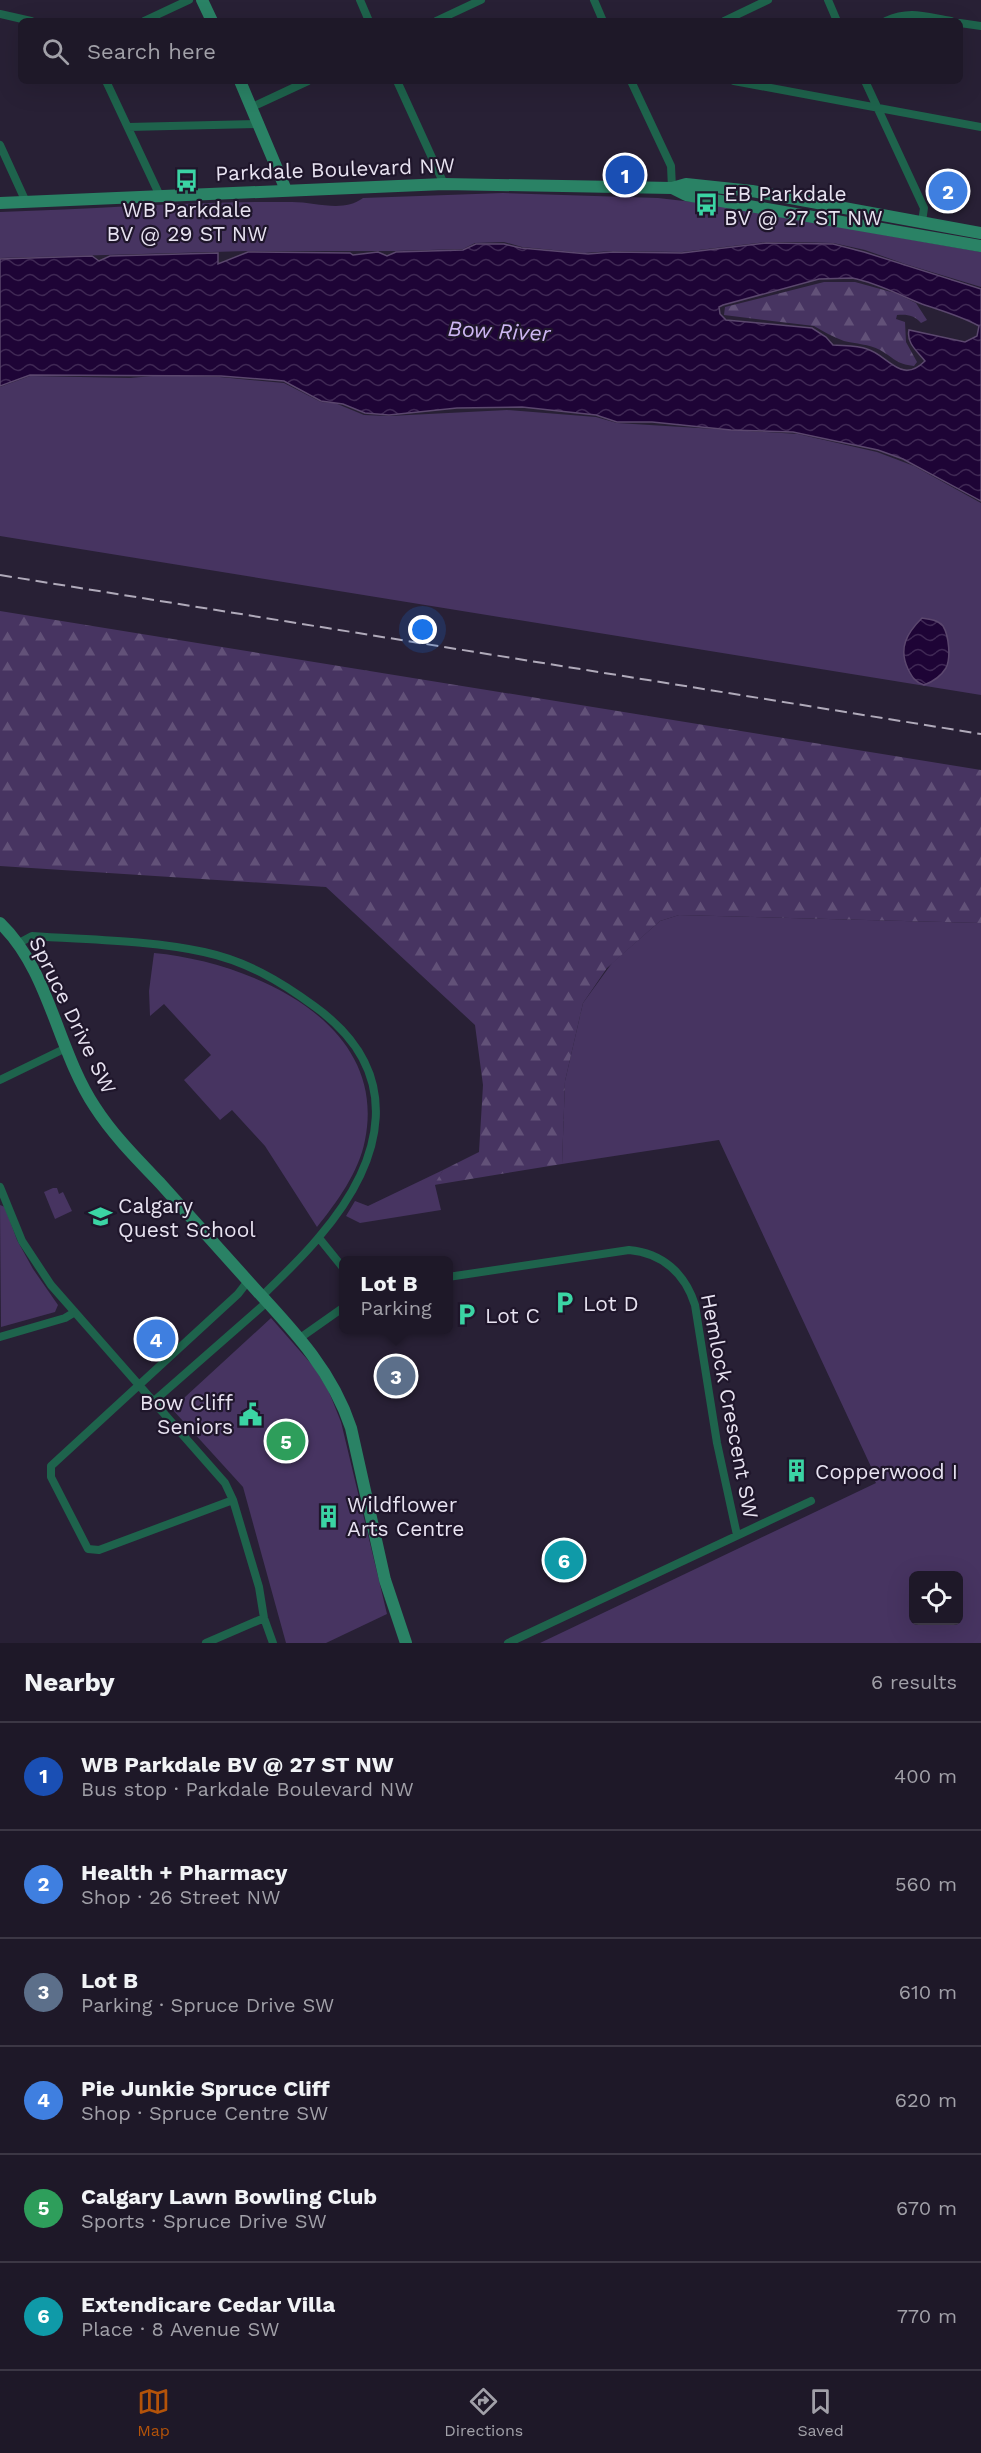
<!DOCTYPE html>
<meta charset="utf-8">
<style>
:root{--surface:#1e1828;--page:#262130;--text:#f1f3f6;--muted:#a1a0a8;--line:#3c3745;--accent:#b45309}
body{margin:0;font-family:"Work Sans",sans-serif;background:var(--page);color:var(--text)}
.controls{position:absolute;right:18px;bottom:18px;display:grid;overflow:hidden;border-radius:9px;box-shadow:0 6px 24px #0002}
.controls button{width:54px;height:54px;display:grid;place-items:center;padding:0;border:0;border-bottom:2px solid var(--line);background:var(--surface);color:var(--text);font:30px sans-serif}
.you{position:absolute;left:423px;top:630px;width:21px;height:21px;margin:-15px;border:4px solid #fff;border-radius:50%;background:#1a73e8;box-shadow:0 0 0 9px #1a73e833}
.badge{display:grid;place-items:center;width:39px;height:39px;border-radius:50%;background:var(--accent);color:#fff;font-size:20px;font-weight:700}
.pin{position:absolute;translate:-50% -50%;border:3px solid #fff;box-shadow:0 2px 6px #0006}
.popup{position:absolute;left:339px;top:1256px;width:114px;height:78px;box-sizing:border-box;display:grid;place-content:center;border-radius:9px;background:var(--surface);filter:drop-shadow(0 2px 4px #0005);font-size:20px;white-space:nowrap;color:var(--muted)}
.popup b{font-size:22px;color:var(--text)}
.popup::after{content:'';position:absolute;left:50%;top:100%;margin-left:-12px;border:12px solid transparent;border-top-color:var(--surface)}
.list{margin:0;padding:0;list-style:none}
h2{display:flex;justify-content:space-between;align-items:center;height:78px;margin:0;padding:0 24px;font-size:26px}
h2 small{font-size:20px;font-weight:400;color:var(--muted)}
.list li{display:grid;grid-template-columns:39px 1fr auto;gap:18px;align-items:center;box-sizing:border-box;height:108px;padding:0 24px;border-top:2px solid var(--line)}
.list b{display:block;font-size:22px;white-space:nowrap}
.list p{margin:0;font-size:20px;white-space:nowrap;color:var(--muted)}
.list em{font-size:20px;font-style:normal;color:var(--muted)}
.icon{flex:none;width:33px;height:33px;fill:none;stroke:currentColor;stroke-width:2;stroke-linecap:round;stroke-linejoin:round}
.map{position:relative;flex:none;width:981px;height:1643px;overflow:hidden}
.search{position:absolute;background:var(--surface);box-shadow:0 6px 24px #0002;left:18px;right:18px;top:18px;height:66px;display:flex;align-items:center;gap:15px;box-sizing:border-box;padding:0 21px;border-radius:9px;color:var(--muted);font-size:22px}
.sheet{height:726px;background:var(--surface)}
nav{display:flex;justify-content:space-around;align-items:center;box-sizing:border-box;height:84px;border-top:2px solid var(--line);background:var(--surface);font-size:16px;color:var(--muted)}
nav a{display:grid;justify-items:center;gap:3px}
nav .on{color:var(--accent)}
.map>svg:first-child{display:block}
.green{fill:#473461;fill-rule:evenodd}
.forest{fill:url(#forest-firs)}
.water{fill:url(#water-waves);stroke:#5b476e;stroke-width:1.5;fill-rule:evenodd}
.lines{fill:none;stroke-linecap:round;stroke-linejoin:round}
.street{stroke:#1e634c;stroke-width:8}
.secondary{stroke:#2a8265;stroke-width:12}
.rail{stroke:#b0aaba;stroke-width:2;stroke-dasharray:12 6;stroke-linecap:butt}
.labels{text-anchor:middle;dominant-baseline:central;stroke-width:4.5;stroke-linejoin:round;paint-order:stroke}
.street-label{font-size:21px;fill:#e8e3f1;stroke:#1f162b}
.poi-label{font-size:21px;fill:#e8e3f1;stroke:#1f162b;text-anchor:start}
.water-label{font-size:22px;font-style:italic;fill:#cdb6f2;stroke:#1f162b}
</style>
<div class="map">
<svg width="981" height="1643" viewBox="0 0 981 1643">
<defs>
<pattern id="forest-firs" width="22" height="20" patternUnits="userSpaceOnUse" patternTransform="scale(1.5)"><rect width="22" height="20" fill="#473461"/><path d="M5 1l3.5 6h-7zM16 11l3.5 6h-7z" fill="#625178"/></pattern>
<pattern id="water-waves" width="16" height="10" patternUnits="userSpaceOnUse" patternTransform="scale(1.5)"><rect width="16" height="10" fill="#1e0436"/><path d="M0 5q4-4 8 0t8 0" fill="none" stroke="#3f2854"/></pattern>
</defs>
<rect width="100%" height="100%" fill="#282035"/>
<path class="green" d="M503,193l155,5 52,6 271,48v35l-76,-23 -40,-14 -32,-7 -38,-1h-29l-84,10 -70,-1 -28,2 -62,-6 -18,-5 -29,1 -12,6 -67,2h-148l-248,7v-46c97,-3 195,-11 292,-10 24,0 51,11 71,-4z
M164,375l56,2 64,6 37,19 14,1 29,12 25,1 118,-6 89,7 21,6 181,11 79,18 37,14 67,37v192l-981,-159v-149l30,-11 100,2z
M679,915l302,8v720h-441l336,-160 -6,-11 3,-1 -154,-331 -157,24 3,-83 18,-78 29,-40 48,-42zM914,1576h44v44h-44z
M154,953c96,9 235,68 211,187 -6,32 -28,62 -48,87l-52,-81 -33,-36 -12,10 -36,-40 27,-25 -47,-51 -14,12 -1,-25z
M443,1170l-8,15 6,25 -81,13 -14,-7 9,-15 13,5z
M53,1188h4l2,6 4,-2 9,19 -17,8 -11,-27z
M0,1205l5,2 12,33 16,29 25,36 -3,7 -54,15z
M271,1318l43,49 15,25 12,30 46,192 -61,29h-40l-43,-156 -71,-78z"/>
<path class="forest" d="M824,282h31l40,11 21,10 11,17 -6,3c-7,-8 -14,-9 -24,-8l-1,4 9,3 1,20 11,20 -3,4c-18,-2 -20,-8 -34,-16 -11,-6 -24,-6 -36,-9 -11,-4 -20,-9 -30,-15l-90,-11 1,-8z
M0,611l981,159v153l-302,-8 -19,6 -53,47 -24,35 -18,78 -3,83 -128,21 9,-15 36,-18 4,-67 -8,-60 -149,-138 -326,-21z"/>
<path class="water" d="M766,243l67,1 31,8 117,37v212l-78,-42 -25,-9 -85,-18 -62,-2 -79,-8h-35l-21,-7 -74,-8 -65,1 -68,7 -24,-2 -22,-9 -22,-3 -37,-20 -63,-5 -191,-1 -30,11v-127l92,-3 7,5 11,-5 108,-3v11l30,-12 102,1 3,2 25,-3 9,4 9,-4 67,-2 13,-6h28l17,4 67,6 25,-2 69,1zM852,278c26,5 47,17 70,26 20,7 39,12 57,22l-2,10 -12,6 -56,-12c-3,13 9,22 16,31 -24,24 -37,-6 -58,-12 -10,-4 -23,-3 -34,-4l-7,-8 -14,-9 -86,-8 -6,-6 -1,-7 4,-2 96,-26z
M922,618c7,1 16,2 21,8 6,10 8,32 3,42 -5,8 -14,14 -22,17 -9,-3 -12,-8 -16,-16 -10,-21 -1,-36 14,-51z"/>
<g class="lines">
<path class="street" d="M360,0l9,21
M594,0l9,21
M828,0l9,21
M0,14l31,7
M144,21l45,-21
M436,21l45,-21
M724,21l44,-21
M886,21c24,-11 40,-4 65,0
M960,23l21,3
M106,81l54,115
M397,81l47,103
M631,81l40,85 1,22
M734,81l247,46
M865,81l59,127 -2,14
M252,107l56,-26
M128,127l132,-3
M0,145l26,57
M19,943l13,-7c57,4 117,4 172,16 42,9 76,29 110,54 92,66 71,154 5,231 -17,21 -38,40 -57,59
M0,1080l66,-32
M0,1187l22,54 29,44 174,198 8,17 26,87 5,31 9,25
M319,1238l25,31
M448,1277l181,-27c33,3 56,23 66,55l22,138 20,92
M0,1337l65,-19 10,-6
M300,1338l44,-31
M154,1401l113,-99
M233,1500l-134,50 -11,-1 -37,-72v-11l187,-172 10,-13
M206,1643l58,-25
M508,1643l303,-142"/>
<path class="secondary" d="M202,0l10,21
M240,81l46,109
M672,188l14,7 295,51
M0,203l444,-19 228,4 14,-4 66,7 229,42
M0,923c50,48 57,127 95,184 18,28 42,52 65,76 32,36 65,72 97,108 39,42 76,82 94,137l34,152 21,63"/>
<path class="rail" d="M0,575l981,159"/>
</g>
<defs>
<symbol id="bus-bare" viewBox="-9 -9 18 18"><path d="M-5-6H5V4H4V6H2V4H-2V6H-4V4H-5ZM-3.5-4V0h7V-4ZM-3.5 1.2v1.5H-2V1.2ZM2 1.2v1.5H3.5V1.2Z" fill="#3bd4a4" stroke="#1f162b" stroke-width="2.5" paint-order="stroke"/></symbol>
<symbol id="school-bare" viewBox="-9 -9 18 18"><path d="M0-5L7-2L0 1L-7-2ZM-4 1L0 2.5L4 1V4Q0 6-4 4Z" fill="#3bd4a4" stroke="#1f162b" stroke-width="2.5" paint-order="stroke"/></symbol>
<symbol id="parking-bare" viewBox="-9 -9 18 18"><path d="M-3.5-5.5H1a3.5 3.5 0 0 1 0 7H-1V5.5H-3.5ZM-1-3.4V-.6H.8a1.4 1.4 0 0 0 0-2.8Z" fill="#3bd4a4" stroke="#1f162b" stroke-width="2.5" paint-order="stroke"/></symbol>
<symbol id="civic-bare" viewBox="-9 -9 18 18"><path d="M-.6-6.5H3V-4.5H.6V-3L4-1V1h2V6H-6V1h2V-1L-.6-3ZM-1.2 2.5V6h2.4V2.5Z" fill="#3bd4a4" stroke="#1f162b" stroke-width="2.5" paint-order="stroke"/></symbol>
<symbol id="building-bare" viewBox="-9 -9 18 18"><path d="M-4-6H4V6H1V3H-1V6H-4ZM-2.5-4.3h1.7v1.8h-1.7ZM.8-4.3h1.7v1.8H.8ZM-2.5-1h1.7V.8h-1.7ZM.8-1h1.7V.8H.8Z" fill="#3bd4a4" stroke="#1f162b" stroke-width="2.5" paint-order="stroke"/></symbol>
</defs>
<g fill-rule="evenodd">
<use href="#bus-bare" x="170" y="164" width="33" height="33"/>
<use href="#bus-bare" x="690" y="188" width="33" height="33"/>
<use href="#school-bare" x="84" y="1200" width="33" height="33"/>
<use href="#parking-bare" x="548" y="1286" width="33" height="33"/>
<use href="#parking-bare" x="450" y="1298" width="33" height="33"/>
<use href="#civic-bare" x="234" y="1398" width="33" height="33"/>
<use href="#building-bare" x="780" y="1454" width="33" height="33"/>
<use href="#building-bare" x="312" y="1500" width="33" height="33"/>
</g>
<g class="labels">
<g class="street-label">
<text transform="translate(335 169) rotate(-2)">Parkdale Boulevard NW</text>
<text transform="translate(73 1015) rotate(64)">Spruce Drive SW</text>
<text transform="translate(730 1406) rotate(79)">Hemlock Crescent SW</text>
</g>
<g class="poi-label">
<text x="724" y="193">EB Parkdale<tspan x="724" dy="24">BV @ 27 ST NW</tspan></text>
<text x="187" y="209" text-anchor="middle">WB Parkdale<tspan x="187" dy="24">BV @ 29 ST NW</tspan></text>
<text x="118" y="1205">Calgary<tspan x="118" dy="24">Quest School</tspan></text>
<text x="583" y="1303">Lot D</text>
<text x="485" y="1315">Lot C</text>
<text x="233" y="1402" text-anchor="end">Bow Cliff<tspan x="233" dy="24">Seniors</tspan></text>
<text x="815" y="1471">Copperwood I</text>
<text x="347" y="1504">Wildflower<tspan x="347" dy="24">Arts Centre</tspan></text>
</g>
<g class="water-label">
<text transform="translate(499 331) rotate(3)">Bow River</text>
</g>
</g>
</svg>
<div class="controls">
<button><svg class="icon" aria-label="locate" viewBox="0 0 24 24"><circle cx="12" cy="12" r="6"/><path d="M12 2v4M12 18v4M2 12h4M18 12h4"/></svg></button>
</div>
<div class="you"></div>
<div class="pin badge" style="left:625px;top:175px;background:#1a4fb4">1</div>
<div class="pin badge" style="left:948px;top:191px;background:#3f7fe0">2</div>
<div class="pin badge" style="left:396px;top:1376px;background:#5c6f8a">3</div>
<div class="popup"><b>Lot B</b>Parking</div>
<div class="pin badge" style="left:156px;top:1339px;background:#3f7fe0">4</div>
<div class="pin badge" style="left:286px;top:1441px;background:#2e9e5b">5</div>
<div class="pin badge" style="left:564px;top:1560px;background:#0f9aa8">6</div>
<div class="search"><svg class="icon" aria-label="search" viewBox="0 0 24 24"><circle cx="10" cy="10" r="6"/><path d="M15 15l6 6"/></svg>Search here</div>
</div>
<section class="sheet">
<h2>Nearby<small>6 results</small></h2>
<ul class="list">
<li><span class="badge" style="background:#1a4fb4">1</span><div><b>WB Parkdale BV @ 27 ST NW</b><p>Bus stop · Parkdale Boulevard NW</p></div><em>400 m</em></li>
<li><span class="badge" style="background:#3f7fe0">2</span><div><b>Health + Pharmacy</b><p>Shop · 26 Street NW</p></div><em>560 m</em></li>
<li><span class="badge" style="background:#5c6f8a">3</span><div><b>Lot B</b><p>Parking · Spruce Drive SW</p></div><em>610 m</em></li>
<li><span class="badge" style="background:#3f7fe0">4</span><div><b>Pie Junkie Spruce Cliff</b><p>Shop · Spruce Centre SW</p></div><em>620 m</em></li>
<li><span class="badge" style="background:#2e9e5b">5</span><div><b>Calgary Lawn Bowling Club</b><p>Sports · Spruce Drive SW</p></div><em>670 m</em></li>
<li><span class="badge" style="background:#0f9aa8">6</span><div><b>Extendicare Cedar Villa</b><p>Place · 8 Avenue SW</p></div><em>770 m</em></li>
</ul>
</section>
<nav>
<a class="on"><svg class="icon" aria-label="map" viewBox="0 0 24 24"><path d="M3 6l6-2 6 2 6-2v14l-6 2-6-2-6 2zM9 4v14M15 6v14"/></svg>Map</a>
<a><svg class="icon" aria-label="directions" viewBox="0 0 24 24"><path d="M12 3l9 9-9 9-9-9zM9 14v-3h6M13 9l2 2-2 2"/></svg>Directions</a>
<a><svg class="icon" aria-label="saved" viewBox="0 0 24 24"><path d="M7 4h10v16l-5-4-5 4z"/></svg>Saved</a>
</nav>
